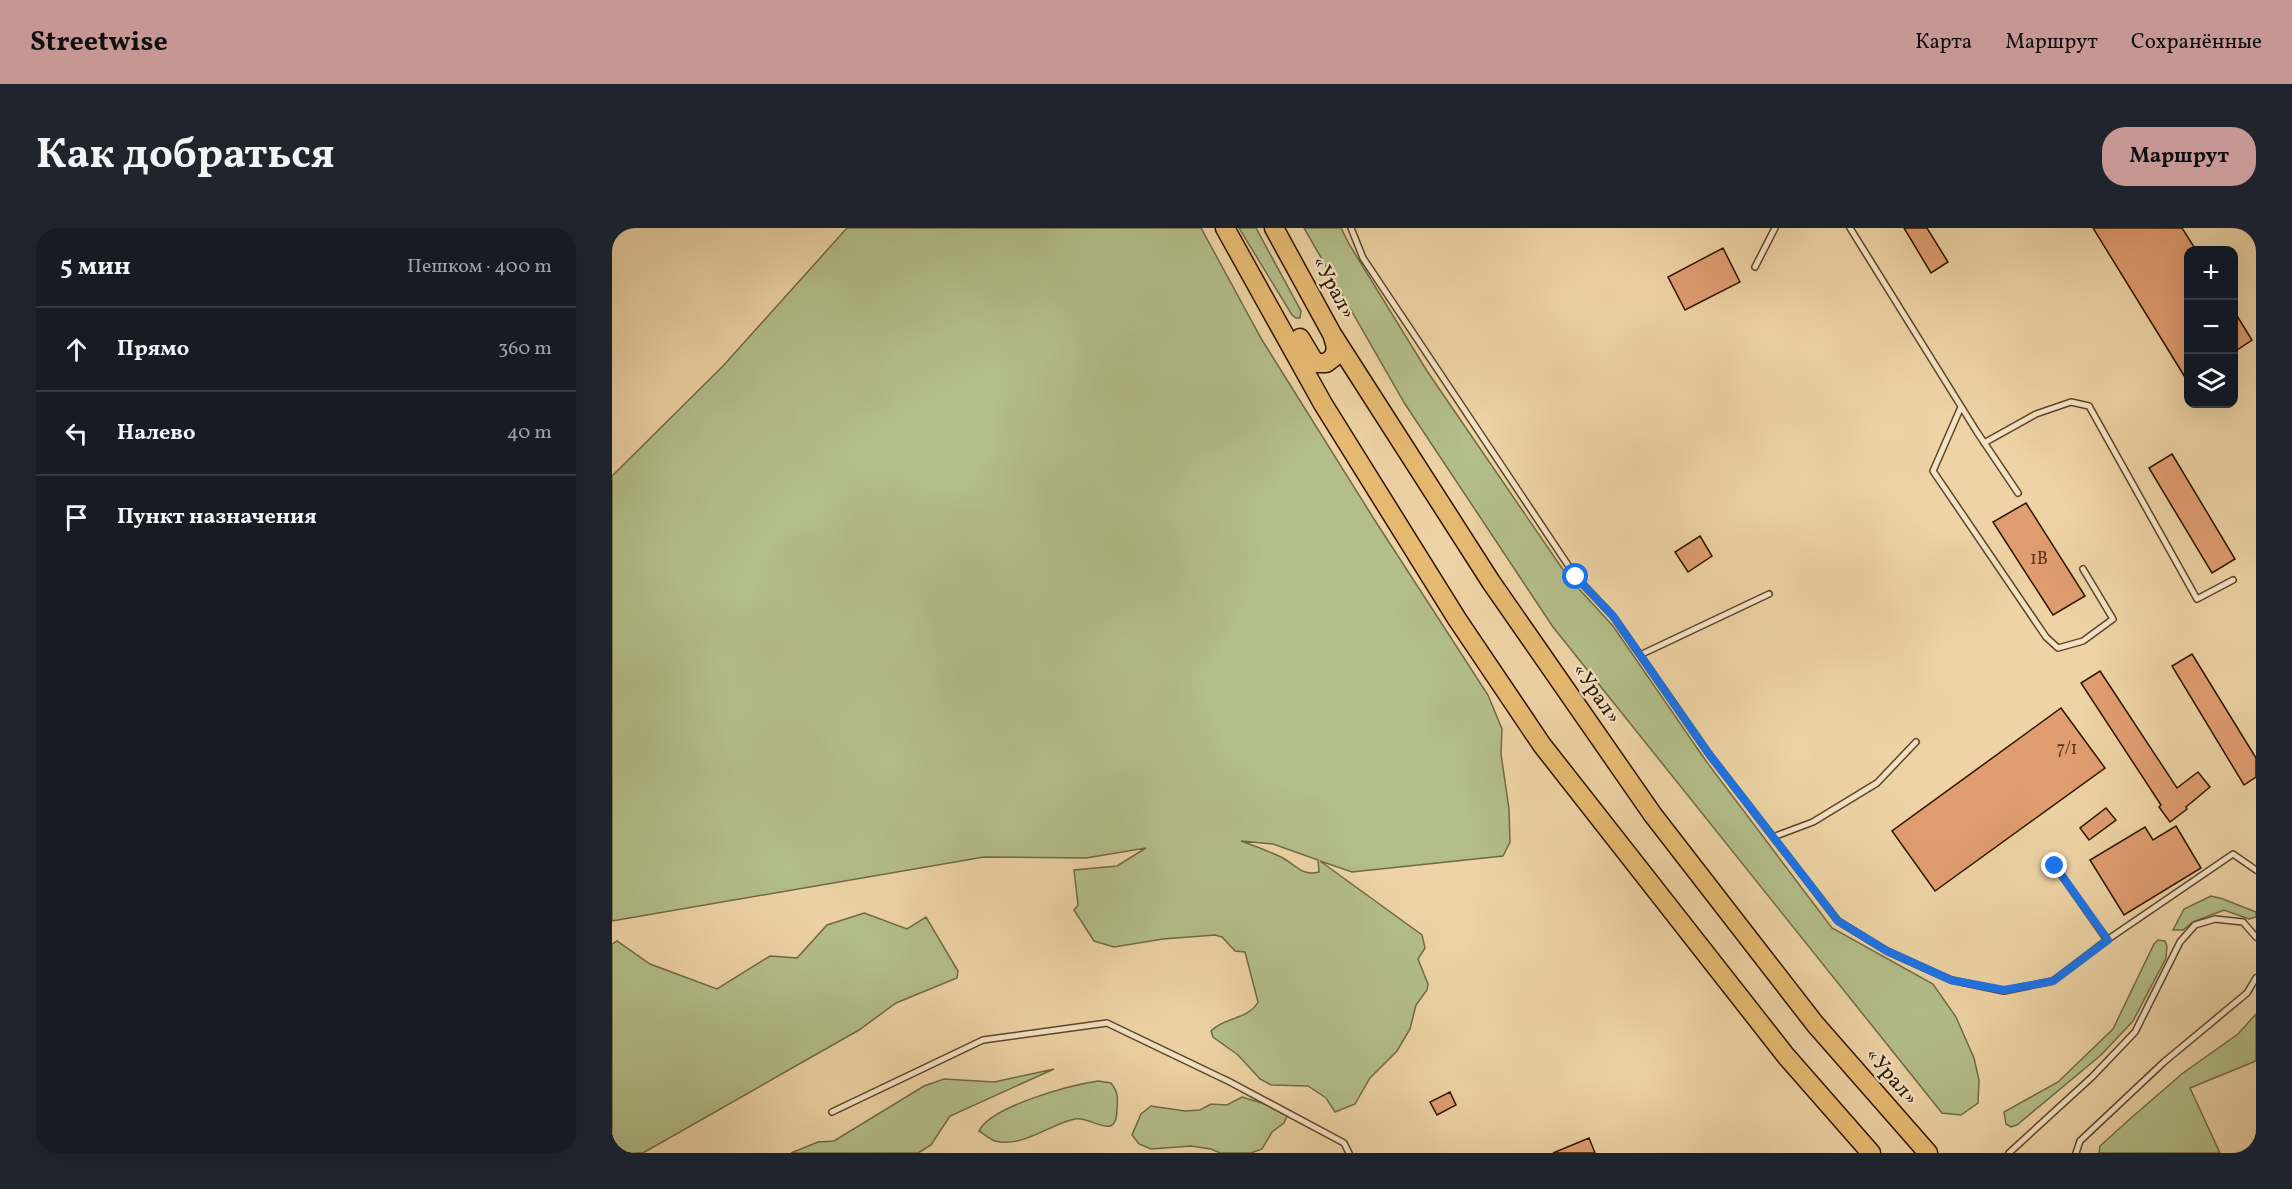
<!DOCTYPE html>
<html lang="ru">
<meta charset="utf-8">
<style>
:root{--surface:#171b24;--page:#20242c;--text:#f1f3f6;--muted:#9ea1a6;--line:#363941;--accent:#c59692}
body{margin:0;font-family:Vollkorn,serif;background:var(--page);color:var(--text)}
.controls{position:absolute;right:18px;top:18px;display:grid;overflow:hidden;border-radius:12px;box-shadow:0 6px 24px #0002}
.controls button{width:54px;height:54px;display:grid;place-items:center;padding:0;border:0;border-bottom:2px solid var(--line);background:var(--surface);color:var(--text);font:30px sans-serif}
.stop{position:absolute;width:18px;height:18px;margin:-14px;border:4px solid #1a73e8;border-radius:50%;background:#fff}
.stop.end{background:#1a73e8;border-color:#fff;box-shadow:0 2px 6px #0008}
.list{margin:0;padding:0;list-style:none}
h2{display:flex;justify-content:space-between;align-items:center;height:78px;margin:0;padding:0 24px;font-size:26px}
h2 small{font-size:20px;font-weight:400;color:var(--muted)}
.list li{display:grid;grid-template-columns:39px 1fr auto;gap:18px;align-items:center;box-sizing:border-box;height:84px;padding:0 24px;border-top:2px solid var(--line)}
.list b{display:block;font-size:22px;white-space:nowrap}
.list em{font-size:20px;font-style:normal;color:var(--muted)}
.icon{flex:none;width:33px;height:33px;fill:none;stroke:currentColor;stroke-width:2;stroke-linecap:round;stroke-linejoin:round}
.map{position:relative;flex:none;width:1644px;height:925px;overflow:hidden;border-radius:24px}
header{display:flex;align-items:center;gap:36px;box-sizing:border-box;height:84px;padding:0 30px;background:var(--accent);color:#111}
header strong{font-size:28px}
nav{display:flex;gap:33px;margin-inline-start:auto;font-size:21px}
.intro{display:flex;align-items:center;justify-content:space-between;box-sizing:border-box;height:144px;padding:0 36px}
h1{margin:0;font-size:42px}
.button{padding:15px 27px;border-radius:24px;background:var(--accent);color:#111;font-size:21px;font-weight:700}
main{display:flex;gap:36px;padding:0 36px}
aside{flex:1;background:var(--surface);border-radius:24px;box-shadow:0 6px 24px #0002}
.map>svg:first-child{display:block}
.green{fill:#b3be8a;stroke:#716945;stroke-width:1.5;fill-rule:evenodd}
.building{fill:#e09d70;stroke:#2f1400;stroke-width:1.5}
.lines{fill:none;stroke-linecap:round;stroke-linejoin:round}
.lane-casing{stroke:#5e4429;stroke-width:8}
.primary-casing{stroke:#2f1400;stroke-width:21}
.lane{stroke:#f3e2c4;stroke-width:5}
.primary{stroke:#e6ba72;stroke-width:18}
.route{stroke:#1a73e8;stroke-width:8}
.labels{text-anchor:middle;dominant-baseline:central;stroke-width:4.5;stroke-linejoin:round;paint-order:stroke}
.number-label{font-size:18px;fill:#5b361c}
.street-label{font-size:21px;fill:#2f1400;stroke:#f3e2c4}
</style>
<header>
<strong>Streetwise</strong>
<nav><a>Карта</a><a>Маршрут</a><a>Сохранённые</a></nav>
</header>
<div class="intro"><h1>Как добраться</h1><a class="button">Маршрут</a></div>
<main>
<aside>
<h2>5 мин<small>Пешком · 400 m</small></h2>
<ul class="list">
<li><svg class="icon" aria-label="ahead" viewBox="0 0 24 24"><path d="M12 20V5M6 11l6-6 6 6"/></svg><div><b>Прямо</b></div><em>360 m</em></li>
<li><svg class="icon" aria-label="left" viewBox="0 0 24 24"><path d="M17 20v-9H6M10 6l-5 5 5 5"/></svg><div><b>Налево</b></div><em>40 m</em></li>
<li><svg class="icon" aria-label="arrive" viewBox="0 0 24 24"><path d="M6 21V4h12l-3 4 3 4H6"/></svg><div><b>Пункт назначения</b></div></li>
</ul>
</aside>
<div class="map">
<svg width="1644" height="925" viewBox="0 0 1644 925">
<rect width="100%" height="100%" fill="#edd3a5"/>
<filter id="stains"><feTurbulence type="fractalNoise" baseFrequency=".00333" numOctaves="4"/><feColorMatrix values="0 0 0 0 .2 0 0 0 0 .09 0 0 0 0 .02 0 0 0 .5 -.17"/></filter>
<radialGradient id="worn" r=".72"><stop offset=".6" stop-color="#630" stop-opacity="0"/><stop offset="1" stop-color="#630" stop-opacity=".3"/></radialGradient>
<path class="green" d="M235,0h354l61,112 112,179 114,176 14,34 -1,25 8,55 1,33 -7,14 -151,16 -32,-11 102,74 3,13 -7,11 10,25 -1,6 -11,15 -6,24 -13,22 -27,27 -15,26 -20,8 -9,-14 -18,-12 -37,-1 -11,-6 -22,-24 -25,-18 -2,-6c13,-14 37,-11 47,-29l-13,-50 -10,-1 -13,-14 -7,-2 -52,4 -49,8 -20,-6 -20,-31 4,-5 -4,-35 43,-4 29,-18 -60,10 -102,-1 -372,64v-445l111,-110zM629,613l32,3 45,16 1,12c-18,5 -25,-9 -38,-15 -13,-6 -26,-11 -40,-16z
M627,0h17l45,83 -1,7h-4l-4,-3z
M692,0h37l8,16 78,127 141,206 45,49 93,135 126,167 101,56 23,33 18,41 5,22 -1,23 -17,12 -19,-2 -389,-486 -148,-223z
M1599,668l12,3 33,13v5l-7,2 -25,-9 -31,12 -10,8h-10l11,-21z
M252,685l43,16 19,-12 32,54 -1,7 -61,25 -37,27 -216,123h-31v-209l5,-3 33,23 67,25 53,-33 27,2 30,-33z
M1546,712l7,1 2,5 -1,12 -33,63 -32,34 -84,70 -6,2 -5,-3 -2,-12 54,-30 55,-53 41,-85z
M1644,786v47l-66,27 30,65h-121l1,-7 31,-28 52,-45 55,-39z
M442,841l-104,47 -19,29 -13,8h-127l27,-11 16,-1 90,-55 20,-7 50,3z
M486,853l13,2c7,9 7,14 6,26 0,34 -25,7 -42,10 -25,5 -52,29 -80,22 -5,-2 -11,-7 -16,-10 12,-25 92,-46 119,-50z
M630,869l36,11 9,8 -3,7 -12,9 -10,17 -11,4h-31l-9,-4 -20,-3 -40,3 -12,-5 -7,-9 9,-21 10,-8 34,5 15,-1 11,-6 16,1z"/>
<path class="building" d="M1292,0h23l21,34 -17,11z
M1481,0h89l14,22h-8v132z
M1111,20l17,34 -55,28 -17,-33z
M1622,83l18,29 -18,12z
M1560,226l63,105 -23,14 -63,-105z
M1414,275l59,93 -32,19 -60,-93z
M1088,308l12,20 -24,16 -13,-20z
M1580,426l64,104v19l-12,8 -72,-119z
M1488,443l77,117 21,-16 12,15 -24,20 1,2 -17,13 -11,-15 2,-2 -80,-122z
M1449,480l44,60 -170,123 -43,-60z
M1494,580l10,12 -27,20 -9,-12z
M1564,598l25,42 -77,47 -34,-55 55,-33 8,13z
M838,864l6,13 -19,10 -7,-13z
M977,910l6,15h-42z"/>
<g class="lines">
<defs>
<path id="lane" d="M739,0l12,30 213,319 37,39 96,138 129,167 49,30 64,29 53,11 49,-10 54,-41 126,-86 23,16
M1238,0l127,204 41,61
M1143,39l20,-39
M1349,179l-28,64 113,166 12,11 25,-7 30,-22 -30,-50
M1372,215l52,-29 35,-12 18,4 108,193 36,-19
M1028,427l129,-61
M1161,609l40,-15 64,-39 39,-41
M1443,638l52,74
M220,884l151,-72 124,-17 123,59 114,61 5,10
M1397,925l83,-76 43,-45 45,-90 15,-17 20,-6 28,3 13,15
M1464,925l4,-12 84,-79 83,-69 9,-15"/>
<path id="primary" d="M613,0l98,176 134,215 85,126 244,311 85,97
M662,0l58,106 159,248 162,233 162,209 113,129
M688,110l15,25h11l8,-6 2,-10 -3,-10"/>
</defs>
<use href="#lane" class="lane-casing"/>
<use href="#primary" class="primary-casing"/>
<use href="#lane" class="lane"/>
<use href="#primary" class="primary"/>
</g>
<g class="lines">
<path class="route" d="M964,349l37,39 96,138 129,167 49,30 64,29 53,10 49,-9 55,-41 -53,-74"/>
</g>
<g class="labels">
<g class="number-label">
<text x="1427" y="331">1В</text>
<text x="1455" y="521">7/1</text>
</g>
<g class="street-label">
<text transform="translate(721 60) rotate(61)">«Урал»</text>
<text transform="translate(984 466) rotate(55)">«Урал»</text>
<text transform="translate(1279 849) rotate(49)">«Урал»</text>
</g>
</g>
<rect width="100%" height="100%" filter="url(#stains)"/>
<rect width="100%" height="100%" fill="url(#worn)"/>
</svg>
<div class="controls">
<button>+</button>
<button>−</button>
<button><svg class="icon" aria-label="layers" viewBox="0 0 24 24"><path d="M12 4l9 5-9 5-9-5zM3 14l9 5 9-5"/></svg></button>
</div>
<div class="stop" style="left:964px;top:349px"></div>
<div class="stop end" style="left:1443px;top:638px"></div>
</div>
</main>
